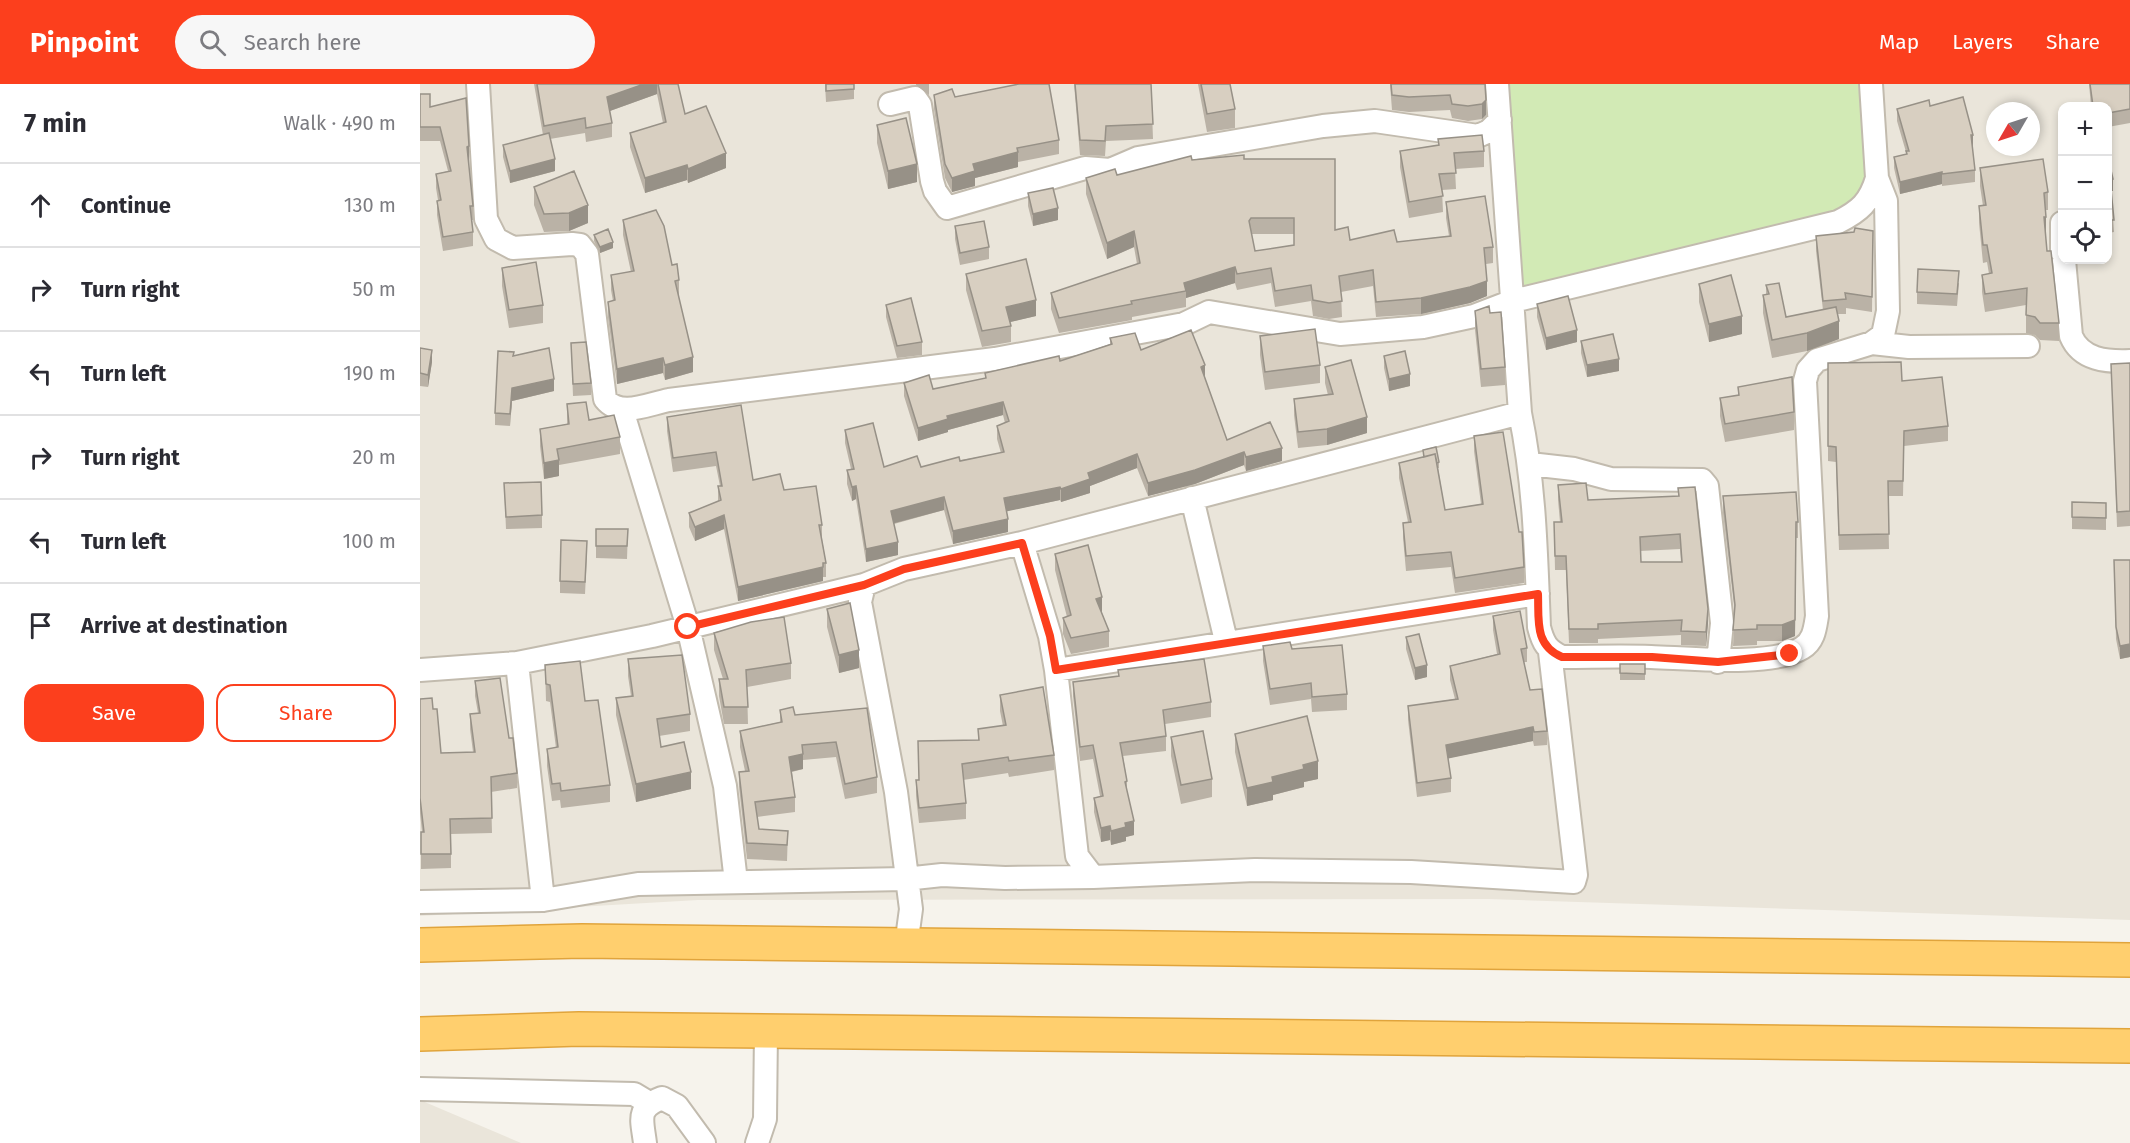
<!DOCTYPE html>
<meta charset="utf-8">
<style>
:root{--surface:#fff;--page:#f7f7f7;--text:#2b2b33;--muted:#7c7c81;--line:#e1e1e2;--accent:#fc3f1d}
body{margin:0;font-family:"Fira Sans",sans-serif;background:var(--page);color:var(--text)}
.controls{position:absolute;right:18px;top:18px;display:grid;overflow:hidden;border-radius:12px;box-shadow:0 3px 9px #0003}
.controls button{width:54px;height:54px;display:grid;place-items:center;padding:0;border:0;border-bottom:2px solid var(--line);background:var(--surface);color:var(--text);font:30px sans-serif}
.compass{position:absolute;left:1566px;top:18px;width:54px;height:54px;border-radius:50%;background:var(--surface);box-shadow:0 3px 9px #0003;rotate:231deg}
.stop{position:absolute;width:18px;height:18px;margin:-14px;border:4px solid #fc3f1d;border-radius:50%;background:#fff}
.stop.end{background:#fc3f1d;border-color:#fff;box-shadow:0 2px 6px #0008}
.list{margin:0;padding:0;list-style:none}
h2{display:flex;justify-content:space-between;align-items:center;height:78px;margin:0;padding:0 24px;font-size:26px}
h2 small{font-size:20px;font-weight:400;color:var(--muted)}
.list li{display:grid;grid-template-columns:39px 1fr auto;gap:18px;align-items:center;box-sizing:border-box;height:84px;padding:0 24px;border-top:2px solid var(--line)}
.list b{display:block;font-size:22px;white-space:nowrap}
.list em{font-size:20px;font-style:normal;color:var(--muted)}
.actions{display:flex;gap:12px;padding:18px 24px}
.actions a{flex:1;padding:14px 0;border:2px solid var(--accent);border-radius:18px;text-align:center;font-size:21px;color:var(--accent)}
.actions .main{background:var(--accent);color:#fff}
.icon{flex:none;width:33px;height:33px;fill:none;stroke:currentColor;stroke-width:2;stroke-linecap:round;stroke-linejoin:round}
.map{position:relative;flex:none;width:1710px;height:1059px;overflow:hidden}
header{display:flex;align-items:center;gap:36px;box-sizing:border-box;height:84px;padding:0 30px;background:var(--accent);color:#fff}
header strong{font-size:28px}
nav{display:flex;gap:33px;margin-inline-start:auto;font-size:21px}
.search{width:420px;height:54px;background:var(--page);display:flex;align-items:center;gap:15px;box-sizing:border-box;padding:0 21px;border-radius:33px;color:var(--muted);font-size:22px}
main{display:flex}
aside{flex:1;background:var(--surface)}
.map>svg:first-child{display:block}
.residential{fill:#eae5da;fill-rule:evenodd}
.green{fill:#d2eab5}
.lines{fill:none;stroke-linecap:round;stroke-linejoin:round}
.minor-casing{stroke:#c2bbae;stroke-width:26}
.highway-casing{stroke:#e0a43c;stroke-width:36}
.minor{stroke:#fff;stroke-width:22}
.highway{stroke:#ffcf6e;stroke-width:33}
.wall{fill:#bab2a6;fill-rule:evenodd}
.shaded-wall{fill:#979187}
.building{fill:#d8cfc1;stroke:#979187;stroke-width:1.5;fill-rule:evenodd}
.route{stroke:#fc3f1d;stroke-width:8}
</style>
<header>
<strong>Pinpoint</strong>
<div class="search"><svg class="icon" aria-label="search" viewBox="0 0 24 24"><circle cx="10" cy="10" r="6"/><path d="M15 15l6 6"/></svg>Search here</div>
<nav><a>Map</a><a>Layers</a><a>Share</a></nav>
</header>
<main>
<aside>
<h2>7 min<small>Walk · 490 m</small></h2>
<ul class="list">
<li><svg class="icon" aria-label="ahead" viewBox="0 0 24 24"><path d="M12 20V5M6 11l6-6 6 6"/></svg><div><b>Continue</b></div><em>130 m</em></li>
<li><svg class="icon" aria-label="right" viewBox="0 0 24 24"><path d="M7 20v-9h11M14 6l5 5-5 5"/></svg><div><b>Turn right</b></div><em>50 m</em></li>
<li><svg class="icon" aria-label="left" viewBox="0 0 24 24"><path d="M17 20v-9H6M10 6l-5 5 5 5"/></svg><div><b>Turn left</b></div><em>190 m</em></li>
<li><svg class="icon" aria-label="right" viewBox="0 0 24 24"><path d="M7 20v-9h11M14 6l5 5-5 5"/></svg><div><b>Turn right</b></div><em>20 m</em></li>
<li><svg class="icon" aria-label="left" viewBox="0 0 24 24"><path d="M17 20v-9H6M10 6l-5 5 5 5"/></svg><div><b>Turn left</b></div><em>100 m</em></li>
<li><svg class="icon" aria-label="arrive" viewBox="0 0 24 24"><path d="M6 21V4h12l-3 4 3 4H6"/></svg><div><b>Arrive at destination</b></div></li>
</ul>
<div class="actions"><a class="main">Save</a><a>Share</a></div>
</aside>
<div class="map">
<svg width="1710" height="1059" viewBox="0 0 1710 1059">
<rect width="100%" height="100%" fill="#f6f3ec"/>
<path class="residential" d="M0,0h1710v836l-641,-21 -791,1 -278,16zM1642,22h46v154h-46zM1575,27h36v36h-36z
M0,1016l101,43h-101z"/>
<path class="green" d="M1089,0h349c3,35 30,102 -10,124 -8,4 -18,7 -26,10l-300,70z"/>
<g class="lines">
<defs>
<path id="minor" d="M58,0l8,135 10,20 17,9 59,-4 8,1 7,9 18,145c15,19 43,5 64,1l326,-41 189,-35 25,-12 131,22 83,-7 51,-11 39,-15 325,-79c22,-11 32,-20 39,-44
M1077,0l23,329c15,73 16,140 19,214 4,16 8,23 23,30 30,0 59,-1 89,0 36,1 121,10 151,-9 12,-7 13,-20 15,-32l-12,-235 3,-11 9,-10 55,-17 11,-8 5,-24 -2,-110 -9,-23 -6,-94
M470,20l25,-6 5,7 12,76 3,10 12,17 138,-40 25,2 28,-12 185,-32 52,-5 103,15 11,-5 11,-11
M1642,139v29
M1644,176l7,76c10,24 36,26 59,25
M1452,259l37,4 119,-1
M202,326l66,217 37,159 11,96
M1110,380l44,5 37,10 91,1 5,6 15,137 -4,39
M772,414l34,143
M602,459l28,93 6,34 21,186 16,21
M444,501l-4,17 36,190 15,117 -5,37
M97,579l26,237
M0,586l97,-7 135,-27 212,-51 40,-16 118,-26 498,-130
M636,586l482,-76
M0,818l123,-2 95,-16 267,-5 37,-4 63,3 88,-1 162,-7 156,2 163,10 2,-7 -26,-223
M0,1005l214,5 15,9
M225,1059c-3,-24 -9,-35 17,-45l15,8 27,37
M337,1059l8,-24 1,-89"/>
<path id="highway" d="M0,861l162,-4 1548,19
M0,950l159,-5 1551,17"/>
</defs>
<use href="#minor" class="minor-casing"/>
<use href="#highway" class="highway-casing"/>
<use href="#minor" class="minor"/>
<use href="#highway" class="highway"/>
</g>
<path class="wall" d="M114,0h144l7,30 41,54 -38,15 -1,-3 -42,13 -15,-46v-14l33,-10 -6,-29 -47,17 2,12v14l-26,5 -1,-9 -35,6 5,32 -45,12 -7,-26v-12l40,-10z
M405,0h29v15l-28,3z
M496,0h13v11l-13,-10z
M654,0h77l2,55 -47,2 -1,15 -25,-1z
M778,0h32l5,25v19l-28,4z
M970,0h95l1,31 -4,4 -14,2 -16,-3 -2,-8 -41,2 -17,-2z
M1669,0h41v39l-22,4v-21h-17z
M0,10l49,66 -1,1 5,45v14h-1l1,12v14l-30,5 -6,-36v-14l1,-1 -2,-12v-14l12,-3 -8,-30h-20z
M514,11l21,2 104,43v14l-41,8v5l-43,11v8l-23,6 -7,-14 -11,-69z
M1510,22l43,40 -1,1 3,23v12l-33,4v-2l-42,10 -6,-26v-11l12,-3v-2l-9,-31v-12z
M457,41l40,57 -29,7 -11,-46z
M1018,55l46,12v16l-29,2 1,20 -14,1 1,22 -34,6 -9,-51v-16l38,-6z
M1688,73l5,34h-2l3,41 -6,1z
M824,75l106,81 47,2 52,-6 -3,-18v-16l47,45v16l-7,1 1,32 -17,7 -49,11 -45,3 -3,-31 -32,6 1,25 -13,2 -16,-3 -2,-15 -36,6 -4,-24 -34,7 -2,-7 -49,15v9l-54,10v3l-73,13 -8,-24v-16l86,-29 -3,-17 -27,12 -21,-65v-16l31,-3 75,-15zM831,150h43v11l-39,6z
M1560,84l68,24v18h-3v24l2,17 12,72v18l-19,-1 -5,-5 -9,-2v-28l-41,7 -3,-20v-17l7,-1 -2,-12 -4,1 -4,-40v-17h4l-3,-20z
M114,103l54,36 -19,8 -25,1 -10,-27z
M608,109l30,27 -25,6 -5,-20z
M203,136l49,45 7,15v15h-1l15,77 -28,8 -2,-7 -46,11 -9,-67v-15l5,-1 -2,-11v-15l20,-3 -8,-37z
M535,142l34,21v12l-29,6 -5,-26z
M1453,147l-1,81 -26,-4v6h-9l2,25 -32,12 -35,7 -9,-45v-18h3v-10l20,32 37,-7 -7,-59v-15z
M174,151l19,13 -13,5 -6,-12z
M82,184l41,37v18l-34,5 -7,-42z
M546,190l70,42 -26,6 1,4v16l-29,5 -16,-57z
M1539,199l-2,23 -40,-2v-12z
M1279,200l43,50 -33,8 -10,-40z
M1117,220l40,38 -31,8 -9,-33z
M466,221l36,37v13l-25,3 -11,-41z
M1055,227l15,2 15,54v18l-24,2 -6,-57z
M840,252l60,29v18l-55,7 -5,-35z
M690,254l31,12 64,28 22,62 55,21 -36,10 -2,-6 -49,19 -47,12 -11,-28 -47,18v7l-29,9 -1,-2 -54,11 2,21 -55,12 -9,-34 -50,14 4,31 -32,7 -10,-63 -4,2 -5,-17v-14l4,-1 -6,-26v-13l39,37h37l80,-14 -4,-14v-13l8,-3 -2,-8 -55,15v2l-30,9 -14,-45v-13l29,6 52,-10v-6l75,-12 50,-17z
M1161,257l38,30 -32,6 -6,-24z
M151,259l20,40v12l-18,1z
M0,264l12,14 -4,25 -8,-1z
M94,272l40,35 -42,10 -2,25 -15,-1v-12z
M964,272l26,30 -21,5 -5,-23z
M1408,279l74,18 46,45v15l-44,5 -1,50h-15l1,53 -50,1 -3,-88 -8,-1z
M1710,279v163l-13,1 -6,-163z
M905,283l42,66 -40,12 -29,3 -4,-33v-16l34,-4 -3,-12z
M1318,303l56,25v18l-69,12 -5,-26v-18l18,-3z
M147,320l22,16 31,17v17l-61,11v11l-15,3 -4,-33v-17l27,-5z
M321,321l12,75 31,10 38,35v14l4,24v14h-3v4l-85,20 -14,-72 -29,12 -6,-14v-14l29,-12v-15h2l-4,-20 -43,6 -6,-41v-14z
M1054,352l50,131v16l-69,10 -4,-26 -45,4 -3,-33v-15l5,-1 -9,-44v-15l24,-6v-7l16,12v6h-1l7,42 36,-6 -7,-53z
M84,399l38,32v13l-36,1z
M1138,401l30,15 90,-4v-8l30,135 -2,23 -25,-1v-10l-83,4v4h-29l-3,-73h-11l-1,-48h6l-2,-22zM1260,465l1,13h-40l-1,-11z
M1303,412l75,26v16h-2l-1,98 -13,5h-25v4l-24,1 2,-32 -12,-101z
M1652,418l34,1v27l-34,-1z
M176,445h32l-1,30 -31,-1z
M167,470l-2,40 -25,-1v-12z
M635,470l47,59 7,18v16l-38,7 -8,-20v-16l4,-1 -12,-47z
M1694,476h16v97l-10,2 -4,-20z
M407,525l32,59 -20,5 -12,-46z
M1073,532l34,32v14h-3l6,28 17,41v14l-13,1 -1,-5 -85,17 3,20v14l-34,5 -9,-77v-14l47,-7 -5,-19v-14l47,-12 -4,-24z
M294,549l77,30v16l-44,8 1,37h-24l-5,-28v-17h4l-9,-29z
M986,553l21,40 -12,3 -9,-31z
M843,562l29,3 55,45v16l-35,2 -1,-13 -41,6 -7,-44z
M208,575l62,55v17l-31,5 2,11 30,42 -55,13 -20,-87v-17l15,-2 -3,-20z
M1200,580h25v16h-25z
M125,581l40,36 25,84v17l-49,6 -1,-8 -8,1 -5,-35v-17l9,-1 -6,-46 -4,-1z
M698,586l93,32v15l-46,7 1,12v15l-43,5 4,25v12l7,42 -8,2v4l-15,4 -1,-5 -9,2 -7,-30v-14l6,-2 -7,-37 -13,2 -7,-65v-14l45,-6z
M55,597l34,57 8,35v15l-26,4 1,41 -41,1v34l-30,1v-37h1l-2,-19v-114l21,54 32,-1 -3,-23v-15l8,-1 -3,-17z
M580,611l54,60v15l-45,7 -1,-4 -45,7 3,23v16l-47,4 -3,-27v-16h2l60,-40v-11l25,-3 -3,-15z
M447,624l10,69v16l-32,6 -9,-42 -33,3v9l-11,3 3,25v15l-38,5 2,12 29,2 -1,30 -40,-2 -8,-72v-15l6,-1 -5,-24v-16l40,-9v-12l15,5z
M815,650l83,45 -14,3v5l-31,8v5l-26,6 -12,-54z
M751,653l41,42v18l-31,7 -10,-48z"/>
<path class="shaded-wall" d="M224,0h13v10l-50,18v-15z
M1066,16v15l-4,4v-15z
M1551,51h2v11l-2,1z
M49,62v14l-2,1v-14z
M598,68v15l-43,11v8l-23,6v-14l21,-14z
M306,69v15l-38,15v-14z
M135,75v12l-45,12v-12z
M497,80v18l-29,7v-18z
M267,81v15l-42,13v-15z
M1522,88v12l-42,10v-12z
M1690,95h3v12h-3z
M168,121v18l-19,8v-18z
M638,124v12l-25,6v-12z
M1624,133h2v17l-2,1z
M714,147v16l-27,12v-16z
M193,158v6l-13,5v-6z
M815,183v16l-49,15v-7l-2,-8z
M1067,197v15l-17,7 -49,11v-16z
M616,216v16l-30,7v-16z
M1322,232v18l-33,8v-18z
M1419,237v18l-32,12v-18z
M1157,246v12l-31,8v-12z
M12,266v12l-4,25v-12z
M273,273v15l-28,8v-15z
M243,274v15l-46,11v-15z
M1199,275v12l-32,6v-12z
M785,281v13l-4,-11z
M990,290v12l-21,5v-12z
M134,295v12l-42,10 -2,25 2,-38z
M583,318v13l-55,15v2l-30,9v-13l29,-12z
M947,333v16l-40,12v-16z
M862,364v13l-36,10v-14z
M824,368v13l-49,19 -47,12v-13z
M717,370v14l-47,18v7l-29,9v-13l27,-16z
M139,376v16l-15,3v-16z
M436,402v13l-4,2v-14z
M640,403v13l-56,12v-14z
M524,413v13l-53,14v-13z
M304,431v14l-29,12v-14z
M588,435v13l-55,12v-13z
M1376,454l-1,98 -13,5v-16z
M478,458v13l-32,7v-13z
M403,483v14l-85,20v-14z
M682,513v16l-6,2v-16z
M1288,525v14l-2,23v-14z
M1710,560v13l-10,2v-13z
M439,566v18l-20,5v-18z
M1007,581v12l-12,3v-12z
M1113,643v14l-87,18v-14z
M383,670v15l-14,3v-15z
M898,677v18l-14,3v5l-31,8v5l-26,6v-18l56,-23z
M271,688v17l-55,13v-18z
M714,737v14l-8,2v4l-15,4v-14l14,-8z
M690,742v14l-9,2v-14z"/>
<path class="building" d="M117,0h107l-37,13 5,26 -26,5 -1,-10 -41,8z
M238,0h20l7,30 21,-8 20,47 -38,16 -1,-4 -42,13 -15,-45 36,-11z
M406,0h28v5l-28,2z
M599,0h30l10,56 -42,8 1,4 -45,12 2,7 -23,7 -7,-14 -11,-69 18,-6 3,8z
M655,0h76l2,40 -47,2 -1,15 -25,-1z
M781,0h29l5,25 -28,5z
M971,0h94l1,16 -4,4 -14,2 -16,-2 -2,-9 -41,2 -17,-2z
M1670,0h40v25l-22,4v-7h-15z
M0,10h10v13l36,-9 3,48 -2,1 6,59h-3l3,26 -30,5 -6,-36 4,-1 -5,-26 15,-3 -11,-44h-20z
M1543,13l10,38h-2l4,35 -33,4v-2l-42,10 -6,-25 13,-3 -1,-3h3l-12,-42 32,-9 1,6z
M486,34l11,46 -29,7 -11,-46z
M129,49l6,26 -45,12 -7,-26z
M1062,51l2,16 -30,2 2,20 -17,1 4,22 -34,6 -9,-51 39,-6 -1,-6z
M824,71v4h91v71l13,-3 2,13 44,-10 3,12 54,-6 -5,-34 39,-6 8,51 -9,1 3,33 -17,6 -49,11 -45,4 -3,-32 -34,6 3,25 -13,2 -16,-3 -2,-15 -36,6 -4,-23 -34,6 -2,-7 -51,16 2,8 -55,10 1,3 -73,14 -8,-25 89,-30 -6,-32 -27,12 -21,-65 29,-9 2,6 74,-19 1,4zM831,134h43v27l-39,6 -6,-30z
M1688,73l5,22h-3l4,41h-6z
M1623,75l5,33 -4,1 2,24h-2l3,34h4l8,72h-19l-5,-6 -9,-2 1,-27 -42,6 -3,-19 10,-2 -5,-28h-4l-4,-39 7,-1 -6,-37z
M154,87l14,34 -19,8 -25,1 -10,-27z
M633,104l5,20 -25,6 -5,-21z
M236,126l8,16 8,39 5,-1 2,16 -4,1 18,76 -28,8 -2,-7 -46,11 -9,-67 7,-2 -4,-25 23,-4 -11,-51z
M564,137l5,26 -29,6 -5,-27z
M1435,144l18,3 -1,66 -27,-4 1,6 -23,2 -7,-65 38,-4z
M188,145l5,13 -13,5 -6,-12z
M606,175l10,41 -30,7 5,19 -29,5 -16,-57z
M116,178l7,43 -34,5 -7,-42z
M1498,185l41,2 -2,23 -40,-2z
M1311,191l11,41 -33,8 -10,-40z
M1359,199l7,34 50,-10 3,14 -32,12 -35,7 -9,-45 6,-1 -3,-9z
M1148,212l9,34 -31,8 -9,-34z
M491,214l11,44 -25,4 -11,-41z
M1069,222l1,7 11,-1 4,55 -24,2 -6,-58z
M895,245l5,36 -55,7 -5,-36z
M771,246l14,35 -4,2 26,73 43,-18 12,26 -36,9 -2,-5 -49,18 -47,13 -11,-29 -49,19 2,6 -29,10 -1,-2 -56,11 4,21 -55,12 -9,-34 -53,14 7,31 -32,7 -10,-63 -4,1 -5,-17 7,-1 -9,-39 28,-7 11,44 33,-11 4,11 38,-10 1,4 44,-9 -7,-26 12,-5 -6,-19 -56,14 1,3 -30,9 -14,-45 25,-8 4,14 53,-11 -1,-5 74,-17 1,5 52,-17 -2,-6 25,-5 6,17z
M1193,250l6,25 -32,6 -6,-24z
M166,258l5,41 -18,1 -2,-41z
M0,264l12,2 -4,25 -8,-2z
M129,264l5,31 -42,9 -2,26 -15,-1 3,-62 16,1 -1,4z
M985,267l5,23 -21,5 -5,-23z
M931,276l16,57 -40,12 -29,3 -4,-33 39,-5 -8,-27z
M1481,278l1,19 40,-4 6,49 -44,5 -1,50h-15l1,53 -50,1 -3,-88 -8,-1v-83z
M1710,279v148l-13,1 -6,-148z
M1372,293l2,35 -69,12 -5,-26 19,-3 -1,-8z
M166,318l3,18 25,-5 6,22 -63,12 2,11 -15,3 -4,-34 29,-5 -2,-20z
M321,321l12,75 27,-6 4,16 32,-4 6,39h-3l7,38h-3v4l-85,20 -14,-72 -29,12 -6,-14 32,-13 -3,-14h4l-6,-34 -43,6 -6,-41z
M1083,348l16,100h3l2,35 -69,11 -4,-26 -45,4 -3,-33 8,-1 -12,-59 36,-9 10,56 38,-6 -9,-68z
M1016,363l3,15 -2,1 -2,-9 -11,3 -1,-7z
M121,398l1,33 -36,2 -2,-34z
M1166,399l2,17 91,-4 -1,-8 17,-1 13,122 -2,23 -25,-1 1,-11 -84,4v5h-29l-3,-73h-11l-1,-34h8l-4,-37zM1260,450l2,28h-41l-1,-25z
M1376,408l2,30h-2l-1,98 -13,5h-25v4l-24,1 2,-25 -12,-109z
M1652,418l34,1v15l-34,-1z
M176,445h32l-1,17h-31z
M141,456l26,1 -2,41 -25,-1z
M668,461l14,52 -6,2 13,32 -38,7 -8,-20 8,-3 -16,-61z
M1694,476h16v84l-10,2 -4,-19z
M430,519l9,47 -20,5 -12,-46z
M1100,527l7,37 -6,1 9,41 12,-1 5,42 -13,1 -1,-5 -87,18 5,33 -34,5 -9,-77 50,-7 -8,-33 50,-12 -7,-38z
M364,533l7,46 -45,7 2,37h-24l-5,-28h9l-14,-46 37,-11z
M999,550l8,31 -12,3 -9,-31z
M870,558l2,7 50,-4 5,49 -35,3 -1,-14 -41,6 -7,-43z
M262,571l8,59 -33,5 4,28 23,-5 7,30 -55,12 -20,-86 17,-2 -5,-37z
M784,575l7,43 -48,8 3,26 -46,7 7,38 -2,1 9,39 -9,2 1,4 -15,4 -1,-5 -9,2 -7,-30 9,-2 -10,-51 -13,2 -7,-65 46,-6 -1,-6z
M160,577l5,40 13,-1 12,85 -49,6 -1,-8 -8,1 -5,-35 11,-2 -8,-62 -4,-1 -1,-19z
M1200,580h25v10l-25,-1z
M80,594l9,60h4l4,35 -26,4 1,41 -42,1 1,35h-30v-22h3l-4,-34v-99l12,-1 1,11h4l4,44 34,-1 -5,-38 10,-1 -5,-32z
M623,603l11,68 -45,6 -1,-4 -46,7 4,39 -47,5 -3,-28h3l-1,-39 61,-1 -1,-11 28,-4 -6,-30z
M373,623l2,8 72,-7 10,69 -32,7 -9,-42 -34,3 1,9 -14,3 6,40 -40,5 4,27 29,2 -1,14 -40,-2 -8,-71 10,-1 -9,-40 42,-9 -2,-12z
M887,632l11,45 -15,4 1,4 -32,8 1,5 -26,6 -12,-54z
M783,647l9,48 -31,6 -10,-48z"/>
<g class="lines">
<path class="route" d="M268,543l176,-42 40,-16 118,-26 28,93 6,34 482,-76c1,26 -4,51 24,63h90l66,5 72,-8"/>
</g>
</svg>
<div class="controls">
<button>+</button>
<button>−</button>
<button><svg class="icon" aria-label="locate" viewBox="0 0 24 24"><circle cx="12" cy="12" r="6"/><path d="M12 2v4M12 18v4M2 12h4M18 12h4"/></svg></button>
</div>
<svg class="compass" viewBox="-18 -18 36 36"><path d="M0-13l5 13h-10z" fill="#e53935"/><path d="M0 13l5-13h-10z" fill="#7c7c81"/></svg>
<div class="stop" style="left:268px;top:543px"></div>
<div class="stop end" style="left:1370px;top:570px"></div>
</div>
</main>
